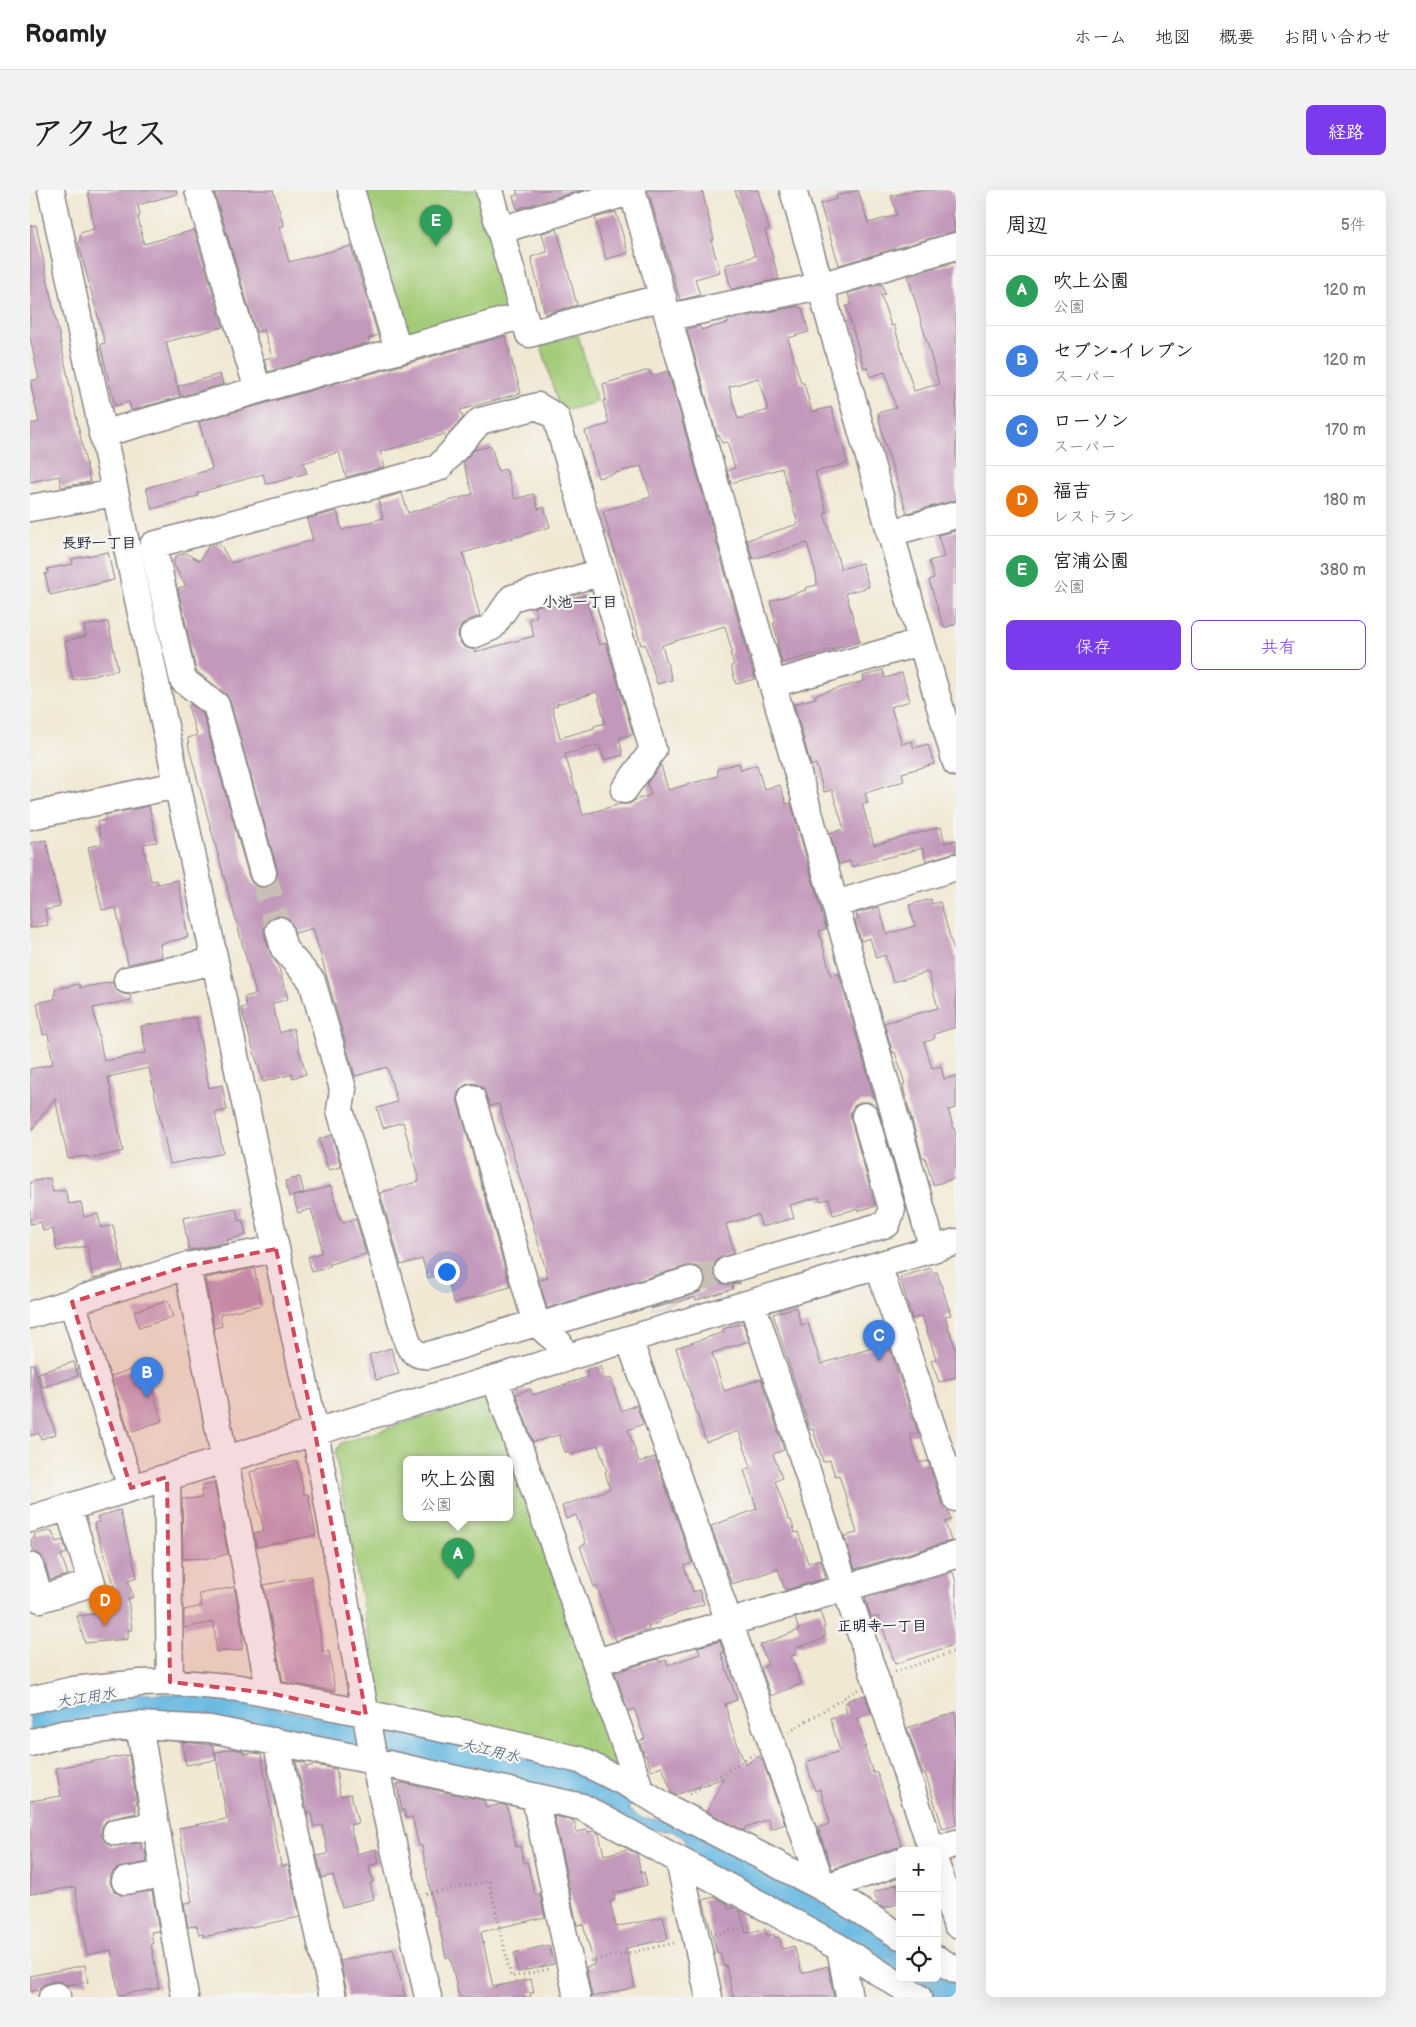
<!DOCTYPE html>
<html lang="ja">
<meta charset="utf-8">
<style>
:root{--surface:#fff;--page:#f2f2f2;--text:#202124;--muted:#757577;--line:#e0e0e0;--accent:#7c3aed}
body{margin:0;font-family:"Balsamiq Sans","Klee One",sans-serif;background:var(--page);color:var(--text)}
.controls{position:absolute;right:15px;bottom:15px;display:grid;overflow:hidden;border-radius:8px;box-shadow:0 5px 20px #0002}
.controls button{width:45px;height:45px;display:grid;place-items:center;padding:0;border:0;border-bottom:1px solid var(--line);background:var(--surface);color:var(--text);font:25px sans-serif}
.you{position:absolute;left:416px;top:1081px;width:18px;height:18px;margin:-12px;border:4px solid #fff;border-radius:50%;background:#1a73e8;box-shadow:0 0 0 8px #1a73e833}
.badge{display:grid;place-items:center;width:32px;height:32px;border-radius:50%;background:var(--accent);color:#fff;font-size:16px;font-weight:700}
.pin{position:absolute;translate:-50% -41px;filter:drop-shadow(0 1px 2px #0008)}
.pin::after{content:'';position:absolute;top:26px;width:18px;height:15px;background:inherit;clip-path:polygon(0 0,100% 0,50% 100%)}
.popup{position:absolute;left:373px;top:1266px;width:110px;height:65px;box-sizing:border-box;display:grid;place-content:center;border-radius:8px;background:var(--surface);filter:drop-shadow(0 1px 4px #0005);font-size:16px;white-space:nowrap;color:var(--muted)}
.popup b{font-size:19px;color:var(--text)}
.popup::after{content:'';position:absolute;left:50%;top:100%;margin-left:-10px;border:10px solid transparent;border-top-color:var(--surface)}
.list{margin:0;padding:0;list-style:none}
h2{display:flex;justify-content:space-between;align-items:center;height:65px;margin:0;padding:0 20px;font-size:21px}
h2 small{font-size:16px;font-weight:400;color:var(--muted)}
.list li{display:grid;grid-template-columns:32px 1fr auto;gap:15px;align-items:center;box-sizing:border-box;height:70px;padding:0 20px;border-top:1px solid var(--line)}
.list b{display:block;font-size:19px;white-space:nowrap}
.list p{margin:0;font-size:16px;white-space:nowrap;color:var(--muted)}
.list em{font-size:16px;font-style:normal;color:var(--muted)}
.actions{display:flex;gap:10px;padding:15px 20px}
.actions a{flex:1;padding:11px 0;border:1px solid var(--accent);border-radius:8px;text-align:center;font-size:18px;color:var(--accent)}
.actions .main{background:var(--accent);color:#fff}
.icon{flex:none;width:28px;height:28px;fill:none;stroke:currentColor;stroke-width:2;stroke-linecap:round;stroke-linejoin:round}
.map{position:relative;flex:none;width:926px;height:1807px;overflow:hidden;border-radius:8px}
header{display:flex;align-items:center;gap:30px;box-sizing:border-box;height:70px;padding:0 25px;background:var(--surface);border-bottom:1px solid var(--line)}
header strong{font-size:24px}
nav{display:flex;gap:28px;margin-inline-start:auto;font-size:18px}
.intro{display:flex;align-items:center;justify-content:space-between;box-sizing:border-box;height:120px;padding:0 30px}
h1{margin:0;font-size:35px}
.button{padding:12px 22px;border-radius:8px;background:var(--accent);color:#fff;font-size:18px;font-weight:700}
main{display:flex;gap:30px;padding:0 30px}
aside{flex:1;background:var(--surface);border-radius:8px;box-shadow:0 5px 20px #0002}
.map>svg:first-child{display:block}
.green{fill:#a4cc78;stroke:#63775a;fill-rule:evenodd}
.water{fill:#66b8e1;stroke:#446d8e}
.building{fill:#c299ba;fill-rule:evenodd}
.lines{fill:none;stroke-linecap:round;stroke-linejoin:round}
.minor-tunnel{stroke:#c8c0b5;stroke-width:26;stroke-dasharray:26 13;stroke-linecap:butt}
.minor-casing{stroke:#8a8587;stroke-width:29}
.path{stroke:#8a8587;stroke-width:3;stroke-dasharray:1 4;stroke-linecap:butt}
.minor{stroke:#fff;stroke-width:26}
.marked{fill:#d1495b;fill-opacity:0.2;stroke:#d1495b;stroke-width:4;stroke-dasharray:10 6;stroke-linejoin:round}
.labels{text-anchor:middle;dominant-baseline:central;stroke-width:4.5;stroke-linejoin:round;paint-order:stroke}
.neighbourhood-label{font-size:15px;font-weight:bold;fill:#22223b;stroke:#f6f6f2}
.water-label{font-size:15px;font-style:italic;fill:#3a5675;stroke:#f6f6f2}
</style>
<header>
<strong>Roamly</strong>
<nav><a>ホーム</a><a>地図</a><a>概要</a><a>お問い合わせ</a></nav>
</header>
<div class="intro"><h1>アクセス</h1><a class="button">経路</a></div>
<main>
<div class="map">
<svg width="926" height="1807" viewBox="0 0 926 1807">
<rect width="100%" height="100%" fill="#f6f6f2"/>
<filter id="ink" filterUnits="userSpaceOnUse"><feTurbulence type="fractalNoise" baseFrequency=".02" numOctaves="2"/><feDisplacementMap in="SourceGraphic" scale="10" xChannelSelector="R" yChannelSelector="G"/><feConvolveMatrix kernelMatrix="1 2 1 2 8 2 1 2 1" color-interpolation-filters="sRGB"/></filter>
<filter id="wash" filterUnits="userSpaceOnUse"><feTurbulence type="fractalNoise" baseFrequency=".0096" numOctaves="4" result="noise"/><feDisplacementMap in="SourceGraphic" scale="20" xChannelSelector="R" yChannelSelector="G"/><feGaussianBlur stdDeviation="1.12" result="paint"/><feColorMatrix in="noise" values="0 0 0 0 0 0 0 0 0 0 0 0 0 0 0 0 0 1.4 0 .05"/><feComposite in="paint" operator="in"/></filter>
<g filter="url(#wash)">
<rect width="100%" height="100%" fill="#f1e8d3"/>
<path class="green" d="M329,0h121l29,119 -101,29z
M548,145l19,67 -37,10 -19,-67z
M456,1208l8,5 125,364 -238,-61 -46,-253 6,-10zM377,1270h102v58h-102z"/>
<path class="water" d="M85,1504h88l171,34 186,38 75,32 -7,12 16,9 33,1 223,126v28l-220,-123 6,-12 -14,-8 -32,-1 -52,-32 -30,-10 -181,-38 -347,-18v-24z
M907,1779l19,12v16h-19l-31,-19h31z"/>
<g id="blocks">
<path class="building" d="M58,0h88l1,4 -39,11 2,11 -2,1 6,27 50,-14 29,97 -57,15 14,55 -49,13 -2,-8 -14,4 -14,-58v-4l4,-1 -27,-101h2v-9l14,-4z
M198,0h45l11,36 -5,1 10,35 62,-16 27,89 -9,3v5l-101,29 -4,-13 8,-2 -8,-27 -8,2 -41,-138z
M486,0h67l-66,19 -4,-13 5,-1z
M618,0h54l12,50h-3l9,32 -25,7 5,16 -20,5z
M705,0h23l11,39 -4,1 14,49 -48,10 -6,-24 30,-9z
M828,0l10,33 29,-8 -6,-19 26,-6h34l5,17v4l-5,2 5,18 -117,34 -19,-61 17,-5 -1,-3z
M586,22l12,41 -22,6 -11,-41z
M6,35l54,257 -29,5 -2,-11 -29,6v-58l9,-2 -9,-41 9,-2 -9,-42v-111z
M527,39l20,76 -32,9 -14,-57 16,-5 -5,-19z
M926,72v238l-49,13 -23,-72 -6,-28 18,-5 -11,-36 -15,5 -3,-10 -3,1 -18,-62 5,-1 -3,-12 34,-9 3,10 -4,1 10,31 3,-1 20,66 25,-7 -31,-108z
M769,116l1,2h2l7,24 -21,6 13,45h3l8,29 19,-5 17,56 -33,9 12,41h-3l17,56 21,-6 7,24 -23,6 14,49 -78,21 -5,-19 2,-1 -6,-20h3l-6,-22 36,-11 -1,-2 12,-3 -1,-11 -9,-31 -54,16 -6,-19 51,-16 -16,-56 -51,15 -4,-12 8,-3 -8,-26 -5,1 -3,-8 -2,1 -30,-107 13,-3 1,4 27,-7 -1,-3zM728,188l10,32 -30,9 -9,-32z
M475,146l16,57 -61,17 3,8 -14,15 -69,19 5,15 -39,10 -7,-25 -36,11 4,10 -30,9 -11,2 -3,-10 -66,19 1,3 -46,13 -6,-21 66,-19 -13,-47z
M619,180l2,6 17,-5 87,308 -19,5 -5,-18 3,-1 -4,-12 2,-1 -7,-26 -63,19 10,35 -15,4 -12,-40 -4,1 -38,-134 48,-14 -10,-31 -43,12 -13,-47 24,-7 -6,-23 3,-1 -3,-16z
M190,184l3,10 -42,12 -3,-10z
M461,256l7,25 8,-2 9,30 19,-5 4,15 6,-2 6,20 -87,26 17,63 -14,5 -5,5 -3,7 1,8 5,6 10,3 1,2 59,-16 -5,-17 8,-3 -3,-9 27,-8v3l24,-7 14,50 7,-2 27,91 -14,4 4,17 -19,5 -5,-15 -34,9 18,61 37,-11h10l5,-4 16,-5 -4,-12 14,-18 7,25 50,-14 -1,-7 22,-6 2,7 16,-5 7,24 16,-4 6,19 5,-1 35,126 -7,2 12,45 8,-2 38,134 -8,-6h-8l-7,4 -4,7 1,7 24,86 -18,5v-2l-24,6 -4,-16 -9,2 -1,-4 -29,8 4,13 -32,9 -4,-12 -32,9 8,29 -16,6 -4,7v8l3,6 7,4 17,-1 -9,2 1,4 -37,11 -1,-3 -44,12v-1l44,-14 7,-3 4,-8 -1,-7 -3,-7 -7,-3h-8l-140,42 -8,-28 9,-2 -49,-174 -9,2 -7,-18 -8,-5 -8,1 -6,4 -4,7 1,7 52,185 -56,16 -9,-30 -17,5 -6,-19 -21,6 -21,-72 39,-12 -16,-59 -20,6 -6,-20 20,-6 -10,-35 -32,9 -42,-148 -18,5 -6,-14 -6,-3 -7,-1 -8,5 -4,7v7l6,19 8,12 10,34 -16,5 8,29 13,-5 13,46 -13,4 -1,-4 -29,8 -22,-74 6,-1 -3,-10 12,-3 -67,-246 -1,-10 9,-3 -9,-29 3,-1 12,9 46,163 3,6 7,4h8l7,-4 3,-6v-8l-47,-168 -5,-8 -29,-22 -18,-83 8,-2 -12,-21v-5l2,-4 9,-3 15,8 8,-14 9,-3 4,2 10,17 82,-23 -6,-21 30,-8 5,19 41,-12 -5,-18 24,-7 6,20 65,-19 -10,-32 11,-12zM567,502l8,31 -11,3v2l-34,10 -8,-31 5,-1v-2z
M926,341v93l-12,4 -15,-48 5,-2 -5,-17 15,-4 -6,-22z
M78,362l6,28 -64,15 -5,-21 3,-1 -1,-4 26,-5 -1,-5z
M78,432l10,48 -45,10 -8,-39 21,-5 -2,-10z
M853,480l2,8 17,-5 8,28 -19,6 11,37 10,-3 2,7 14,-4 6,20 -32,9 2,8 -39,12 3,10 -6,1 12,41 67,-18 4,16 11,-3v12l-30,9 -3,-13 -72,19 -1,-6 -11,3 -9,-31 14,-4 -12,-39 -8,2 -8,-28 -5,2 -17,-62 22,-6 -1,-3 49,-14 -1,-5z
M119,616l8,36 -14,2 8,37 6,-1 1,4 20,-4 10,57 -28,7 2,13 -34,7 -12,-56 -14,2 -14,-63 14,-3 -5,-22 9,-2 -1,-5z
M16,650l14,67 -15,3 3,15 -18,3v-85z
M901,709l1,5 8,-2 16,56v69l-22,7 1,4 -3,2 -8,2 8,26 9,-2 3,13 12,-3v32l-8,2 8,25v43l-23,7 -8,-28h-3l-18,-66 -1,-7h2l-10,-32 -2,1 -9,-30 54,-15 -10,-36 -35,10 -8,-27 -9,3 -6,-20 -9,3 -6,-20 3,-1 -2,-7 23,-6 8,27 28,-8 -6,-21z
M82,792l4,8 7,4 7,1 1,5 -38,8 11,53 42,-8 -5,-27 55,-9 13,71 13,-3 5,25 -12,3 8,39 -3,2 -50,10 -21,-96 -41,9 15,74 -30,7 -10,-2 -15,3 -13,-61 -25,34v-63l23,-5 -5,-30 -5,1 -6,-32 18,-4v-10l24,-5 1,4z
M302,945l9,32 -13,3 -9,-31z
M270,987l4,16 -15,4 -4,-16z
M20,988l3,14 12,-2 4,14 12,-2 3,15 14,-3 3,14 12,-3 10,45 -30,9 -6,-33 -30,5 -4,-22 -10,2 -2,-9 -11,2v-42z
M301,996l9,33 1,-1 2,5 13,-4 10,35 -36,10v3l-18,5 -4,-15 13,-4 -1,-15 -9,-29 -13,4 -5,-16z
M206,1018l3,13 4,-1 3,15 -19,5 1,3 -39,7 -6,-32z
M224,1078l8,37 -42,9 2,12 -8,2 -9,-50z
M901,1078l2,5 4,-1 14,43 -6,1 11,35v26l-17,5 -8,-21 5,-2 -14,-43 -10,3 -12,-42z
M138,1111l5,16 -34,11 -5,-17z
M766,1117l5,18 7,-2 13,41 67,-21 30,90 -8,2 9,28 9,-2 14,42 6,7 3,10 -6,2 6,19 -96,28 -11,-33 13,-3 -18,-58 -4,1 -5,-16 -7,2 -10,-33 -3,1 -37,-116z
M713,1133l6,18 -37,12 12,38 37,-12 23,71 -11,4 9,24 -7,3 14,39h2l4,13 3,-1 10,31 12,-4 6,19 -41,12 -7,-21 -46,15 -21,-58 46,-17 -13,-39 7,-3 -12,-36 -33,11 -30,-94 48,-16 -1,-3z
M361,1158l8,26 -23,6 -7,-25z
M44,1172l4,14 -35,11 -5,-14z
M0,1174h3l23,70 -15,5 -2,-6 -9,3z
M115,1175l17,56 -33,11 -18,-56z
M570,1176l5,14 6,-2 10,33 15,-6 7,19 -15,6 11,32 16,-5 37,106 -8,3 9,26 6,-2 5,14 -45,16 1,2 -12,5 1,3 -33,11 -19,-55 -3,1 -14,-41 6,-2 -10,-29 -10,4 -4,-13 48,-17 -5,-17 2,-1 -9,-26 -28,10 -2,-4 -3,1 -6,-17 -26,7 -17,-48 15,-5 2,6 55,-18 -2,-7z
M267,1271l7,33h4l8,41 -59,12 -3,-14 10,-2 -14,-59 8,-2v-1z
M184,1292l14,72 -16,4 -29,1 -1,-60 20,-1 -1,-8h3l-2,-5z
M90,1320l17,67 -9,3 5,17 -5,2 4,31h-4v9l-43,4 -8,-27 17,-2v-2l9,-1 -4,-15 6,-6 10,-3 -21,-64 5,-1 -2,-5z
M17,1341h5l4,11 7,-2 4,13 -6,2 7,20 -18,5 -6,-19 -3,-6 -7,-3 -3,-12 4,-2 -1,-3z
M923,1382l3,11v61l-61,20 -16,-47h-8l-6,-19z
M281,1386l12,76 6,-1 6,40 -52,-9 -19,-97z
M204,1397l9,44 -1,19 -26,2 -2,-30 -30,6v-18l18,-4 -3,-12z
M790,1421l5,16 -2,1 3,8 -3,1 1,2 -29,9 2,6 -6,2 10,28 -30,12 -10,-28 7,-3 -8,-20 39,-15 -4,-12z
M690,1451l4,11 -3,1 16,47 -12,4 7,25 13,36 14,-9 4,6 22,62 -14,5 -3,-10 -22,8 -2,4 -37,-20 17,-33 -49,17 -3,-2 -10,-27 -11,4 -5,-15h-2l-5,-14 6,-2 -11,-30 -6,2 -13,-39 43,-13 2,3 6,-2 2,5 32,-11 -2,-7z
M835,1505l6,18 -14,5 9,29h-2l9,26 4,-1 25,75 -7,1 -63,21 -14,-41 11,-4 -1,-8 -8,-27 -5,2 -9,-29 34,-11 -10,-33 17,-5 -3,-10 5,-1 -1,-2z
M926,1522v113l-13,4 -18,-56 -2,1 -16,-46z
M152,1552l31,3 3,15 -30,5z
M204,1559l9,2 1,3 10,-1 7,1 20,112 7,-1 12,52 -97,20v-3l-4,1 -2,-9 -9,1 -4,-24 8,-1 -13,-74 48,-9 -12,-67z
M99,1565l8,49h-3l2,9 -29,7 -5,6 -1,8 4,8 6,4 30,-3 1,8 3,-1 2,12 -31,7 -5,6 -1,8 4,8 6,4 32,-4 7,40 -8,1 2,11 -2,1 8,44 -40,7 -8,-45 -24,5 -12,-68 -45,7v-93l31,-5 -5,-28z
M266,1571l9,2 1,4 8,-2 22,4 4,27 11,-2 7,29 -8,2 7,29 19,-5 3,14 -10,3 4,16 -3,1 4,16 -32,8 -9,-32 -11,3 -5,-22 11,-2 -6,-29 -8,2 -3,-14 -3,1z
M373,1593l60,13 1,2 5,-1 15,4 2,7 15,-4 6,2 9,41 4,-1 4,17 3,-1 8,33 5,-1 5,23 -64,15 12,55 38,-8 3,13 -4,1 1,4h-72l-9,-40 -4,1 -9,-43 -2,1 -13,-70h-3l-7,-29 -6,1 -2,-8 -2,1 -5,-27z
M524,1626l20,5 3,11 10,-2 1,2 6,-1 5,3 5,21 24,-6 9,5 4,19 3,-1 3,13 -33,8 1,7 -5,1 6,26 47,-10 5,22 -42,9 9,39 -43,10 -6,-30 8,-2 -11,-41 -6,1z
M867,1694l3,9v10l-16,5 -6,-3 -4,-13z
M685,1707l12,6 1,6 7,-1 5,3 6,22 19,-4 2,7 7,-2 1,4 4,-1 3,12 12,-3 8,27 26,-7 6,31h-101l-7,-32 -3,1 -3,-14 -3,1 -14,-53z
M519,1755l5,19 -36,8 -4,-19z
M363,1759l12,48h-57l-8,-36z
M55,1775l3,17 -21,3 -6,-3 -7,-1 -12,4 -3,5 -9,2v-16z"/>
</g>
</g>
<g filter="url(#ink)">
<use href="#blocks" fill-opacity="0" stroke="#8a8587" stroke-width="1"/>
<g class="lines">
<path class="minor-tunnel" d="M233,683l16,57
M661,1090l37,-10"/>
<defs>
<path id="minor" d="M21,0l264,1242 59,329 54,236
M168,0l60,200
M321,0l47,160
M459,0l40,144 134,-37
M602,0l301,1059
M763,0l163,573
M470,40l133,-39
M639,127l151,-31 136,-40
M72,244l422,-119
M0,318l85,-15
M860,343l66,-18
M443,445l19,-8 20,-29 89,-26
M743,494l148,-42
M0,626l147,-31
M233,683l-47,-168 -33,-25 -30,-135 285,-77 42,-47 58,-15 18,11 97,333 -29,40
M806,714l120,-37
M249,740l5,19 28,32 31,108 -3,21 68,234c6,9 10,12 21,11l107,-32 23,20 5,16
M97,790l88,-19
M442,908l64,225
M848,1075l78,233
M157,1076l83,427
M698,1080l159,-46 5,-15 -27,-93
M42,1112l59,186
M722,1113l180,548
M0,1125l157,-49 89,-17
M509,1136l152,-46
M599,1149l194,549
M465,1189l146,412
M137,1287l3,205
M0,1329l285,-87 641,-190
M0,1376l10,33 52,-16 -24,-76
M566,1472l360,-107
M0,1510l43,-10 68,-7 29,-1 69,6 234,47 107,25 61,31 27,17 155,80 77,48
M109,1535l46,272
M246,1551l57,256
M0,1553l32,-9 77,-9 71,4 164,32 208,46 258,141 78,49
M505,1608l42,199
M86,1642l40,-7
M904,1661l22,-8
M649,1671l30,136
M907,1677l19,57
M95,1691l39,-7
M793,1698l77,-26
M810,1758l9,49
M907,1769l19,11
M22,1807l5,-1"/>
</defs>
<use href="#minor" class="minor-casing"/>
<path class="path" d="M865,1482l61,-21
M759,1542l69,-43
M660,1604l64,-40
M396,1704l63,-13 22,96 39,-8
M685,1744l38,-8
M560,1771l85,-18"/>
<use href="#minor" class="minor"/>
</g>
</g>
<path class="marked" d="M246,1059l39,183 51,283 -96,-22 -100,-11 -3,-205 -36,11 -59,-186 115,-36z"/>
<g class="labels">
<g class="neighbourhood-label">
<text x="69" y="353">長野一丁目</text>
<text x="550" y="412">小池一丁目</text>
<text x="852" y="1436">正明寺一丁目</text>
</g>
<g class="water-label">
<text transform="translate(56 1508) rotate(-9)">大江用水</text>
<text transform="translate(460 1561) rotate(13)">大江用水</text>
</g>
</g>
</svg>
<div class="controls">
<button>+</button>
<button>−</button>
<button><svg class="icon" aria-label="locate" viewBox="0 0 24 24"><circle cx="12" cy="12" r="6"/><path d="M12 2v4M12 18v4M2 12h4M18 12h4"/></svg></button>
</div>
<div class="you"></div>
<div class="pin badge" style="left:428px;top:1389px;background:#2e9e5b">A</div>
<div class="popup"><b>吹上公園</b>公園</div>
<div class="pin badge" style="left:117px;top:1208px;background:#3f7fe0">B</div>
<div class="pin badge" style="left:849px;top:1171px;background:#3f7fe0">C</div>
<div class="pin badge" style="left:75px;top:1436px;background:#e8710a">D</div>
<div class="pin badge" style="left:406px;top:56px;background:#2e9e5b">E</div>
</div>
<aside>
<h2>周辺<small>5件</small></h2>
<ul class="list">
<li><span class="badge" style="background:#2e9e5b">A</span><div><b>吹上公園</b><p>公園</p></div><em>120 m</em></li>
<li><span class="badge" style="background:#3f7fe0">B</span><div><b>セブン-イレブン</b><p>スーパー</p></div><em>120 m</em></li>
<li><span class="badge" style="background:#3f7fe0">C</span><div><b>ローソン</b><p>スーパー</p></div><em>170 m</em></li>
<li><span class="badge" style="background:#e8710a">D</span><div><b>福吉</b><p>レストラン</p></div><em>180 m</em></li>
<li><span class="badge" style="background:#2e9e5b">E</span><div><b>宮浦公園</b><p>公園</p></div><em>380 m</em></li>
</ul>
<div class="actions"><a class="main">保存</a><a>共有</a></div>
</aside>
</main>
